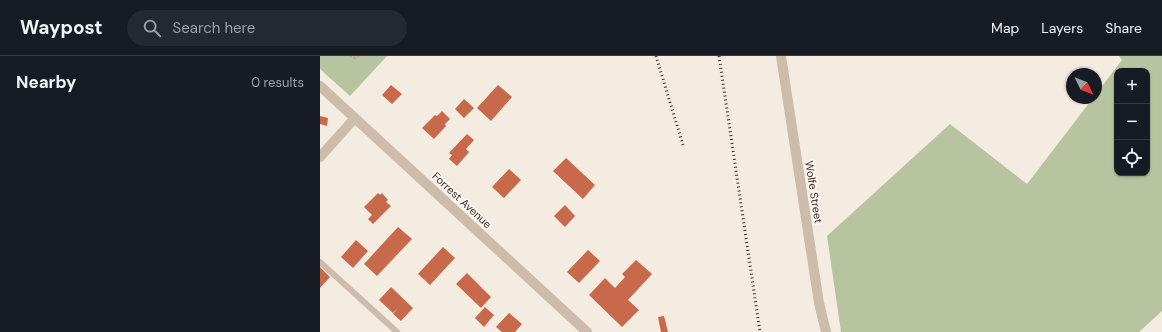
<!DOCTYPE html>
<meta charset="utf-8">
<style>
:root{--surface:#171b24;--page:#242831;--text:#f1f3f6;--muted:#9ea1a6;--line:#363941}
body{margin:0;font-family:"DM Sans",sans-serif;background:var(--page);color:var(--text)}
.controls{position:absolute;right:12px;top:12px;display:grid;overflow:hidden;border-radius:8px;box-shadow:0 1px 3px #0004}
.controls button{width:36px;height:36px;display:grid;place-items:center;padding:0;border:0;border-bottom:1px solid var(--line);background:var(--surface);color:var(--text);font:20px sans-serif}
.compass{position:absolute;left:746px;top:12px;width:36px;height:36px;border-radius:50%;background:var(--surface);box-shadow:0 1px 3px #0004;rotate:133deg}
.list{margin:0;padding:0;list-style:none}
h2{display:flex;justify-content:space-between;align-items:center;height:52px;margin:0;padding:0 16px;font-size:17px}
h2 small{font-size:13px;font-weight:400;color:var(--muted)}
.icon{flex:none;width:22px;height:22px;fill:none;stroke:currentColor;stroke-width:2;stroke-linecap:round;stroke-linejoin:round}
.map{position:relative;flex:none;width:842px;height:276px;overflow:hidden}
header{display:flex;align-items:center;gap:24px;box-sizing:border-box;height:56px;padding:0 20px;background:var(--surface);border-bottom:1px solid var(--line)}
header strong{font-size:19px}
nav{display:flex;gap:22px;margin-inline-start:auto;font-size:14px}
.search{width:280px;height:36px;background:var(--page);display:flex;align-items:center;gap:10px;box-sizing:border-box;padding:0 14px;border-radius:22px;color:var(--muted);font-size:15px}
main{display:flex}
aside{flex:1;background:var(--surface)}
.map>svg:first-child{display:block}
.green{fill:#b8c4a0;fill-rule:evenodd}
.building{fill:#c8694b}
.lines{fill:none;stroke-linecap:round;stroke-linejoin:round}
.path{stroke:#b9a596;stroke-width:2.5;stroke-dasharray:2 2;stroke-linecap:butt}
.service{stroke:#cdbbac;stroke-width:6}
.minor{stroke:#cdbbac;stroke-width:10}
.rail{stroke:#3b302b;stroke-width:3;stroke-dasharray:1 3;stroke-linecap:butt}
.labels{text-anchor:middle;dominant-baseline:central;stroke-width:4;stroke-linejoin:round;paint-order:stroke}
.street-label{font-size:11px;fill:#3b302b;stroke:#fbf5ee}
</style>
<header>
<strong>Waypost</strong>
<div class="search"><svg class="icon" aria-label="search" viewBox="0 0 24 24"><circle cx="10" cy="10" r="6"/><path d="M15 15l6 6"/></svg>Search here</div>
<nav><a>Map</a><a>Layers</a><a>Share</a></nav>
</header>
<main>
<aside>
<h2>Nearby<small>0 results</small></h2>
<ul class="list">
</ul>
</aside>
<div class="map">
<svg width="842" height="276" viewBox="0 0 842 276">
<rect width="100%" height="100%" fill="#f4ebe1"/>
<path class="green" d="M0,0h67l-37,40 -30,-27z
M799,0h43v255l-23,21h-298l-14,-96 123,-112 77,60 66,-86h3v-4l26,-34zM797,15h30v102h-30z"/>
<path class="building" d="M71,29l11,9 -10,10 -10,-9z
M178,29l14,12 -21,24 -14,-13z
M144,43l10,9 -10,10 -9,-9z
M122,55l8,8 -5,5 1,2 -12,13 -12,-11 13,-13 2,1z
M0,60l8,2 -1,8 -7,-2z
M147,78l7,6 -8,9 3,3 -12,14 -8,-7 3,-4 -3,-2z
M246,102l29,27 -12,14 -30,-28z
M189,113l12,11 -17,18 -12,-11z
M58,137l2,2 2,-2 6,7 -2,2 5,4 -18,18 -5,-5 4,-4 -8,-8z
M245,149l10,11 -10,11 -11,-11z
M78,171l14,12 -35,37 -13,-12z
M36,184l12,11 -15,17 -12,-11z
M123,191l12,11 -25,27 -12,-11z
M268,194l12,11 -21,22 -12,-11z
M316,204l16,14 -24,26 11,10 -17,17 -33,-32 16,-17 10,10 10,-11 -3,-3z
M0,211l10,10 -10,11z
M147,217l24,24 -10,11 -25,-24z
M71,231l22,21 -12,13 -8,-7 5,-6 -5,5 -14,-13z
M165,251l9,8 -10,12 -9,-9z
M189,257l13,11 -7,8h-13l-6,-5z
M344,260l4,16h-7l-3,-15z"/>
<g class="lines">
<path class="path" d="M30,0l4,2 5,-2"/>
<path class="service" d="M0,206l77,70"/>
<path class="minor" d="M461,0l38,247 7,29
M0,30l267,246
M0,101l35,-39"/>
<path class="rail" d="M336,0l27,89
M399,0l41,276"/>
</g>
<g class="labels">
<g class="street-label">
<text transform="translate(494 136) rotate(81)">Wolfe Street</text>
<text transform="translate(142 144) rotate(43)">Forrest Avenue</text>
</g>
</g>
</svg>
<div class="controls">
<button>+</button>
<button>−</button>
<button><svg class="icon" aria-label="locate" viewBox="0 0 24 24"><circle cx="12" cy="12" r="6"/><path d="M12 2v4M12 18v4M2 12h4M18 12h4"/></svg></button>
</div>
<svg class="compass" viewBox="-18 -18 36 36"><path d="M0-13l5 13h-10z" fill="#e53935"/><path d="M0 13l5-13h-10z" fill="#9ea1a6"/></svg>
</div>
</main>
